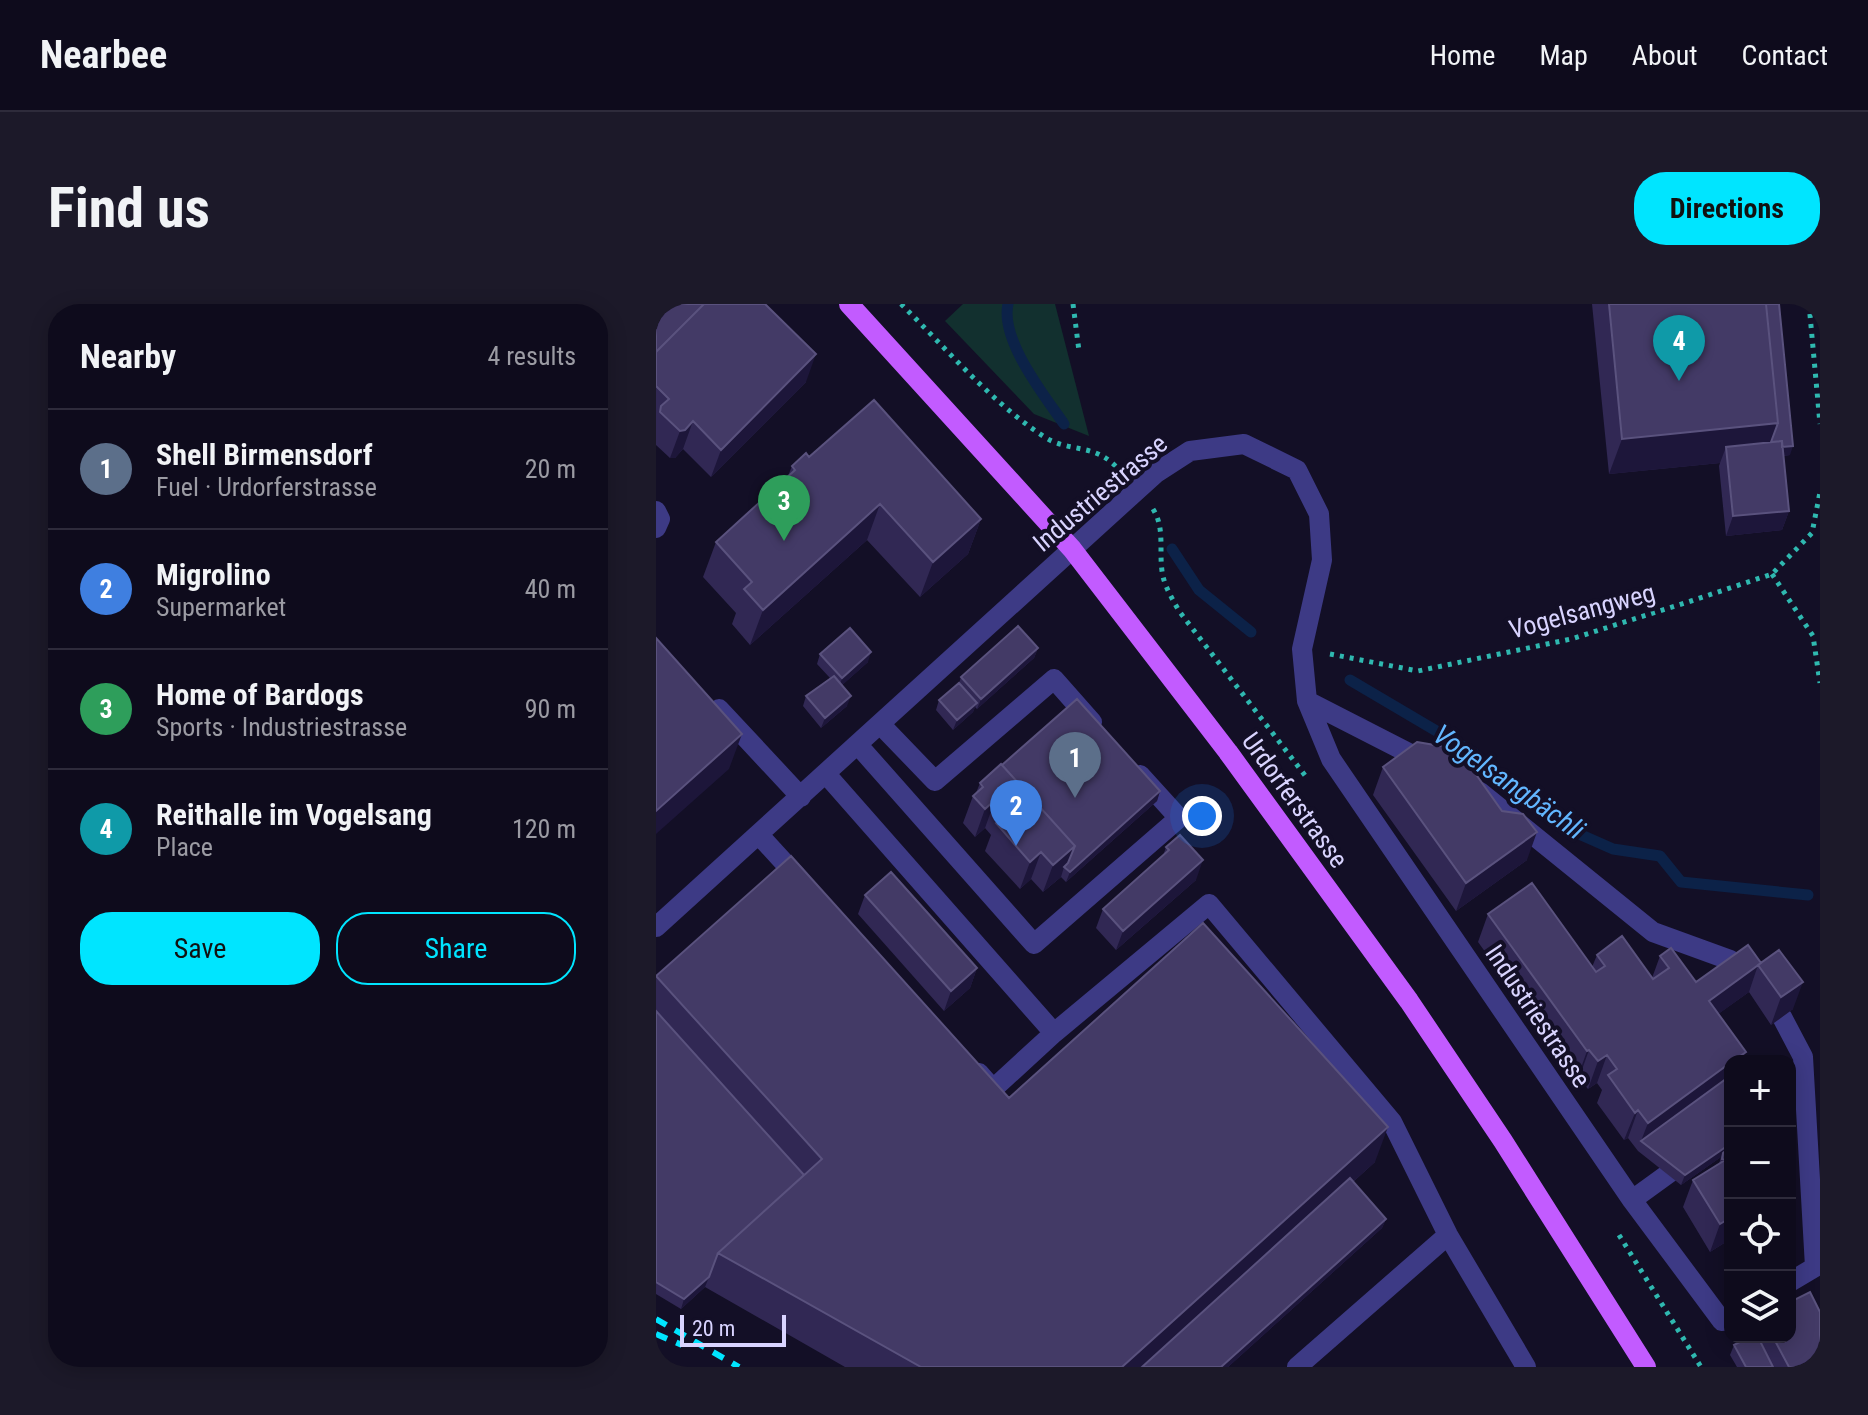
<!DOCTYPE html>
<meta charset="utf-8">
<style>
:root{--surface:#0e0b1c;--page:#1c1929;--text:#f1f3f6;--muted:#9b9ba3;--line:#2e2b3b;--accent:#00e5ff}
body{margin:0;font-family:"Roboto Condensed",sans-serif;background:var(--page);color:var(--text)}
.controls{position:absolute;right:24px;bottom:24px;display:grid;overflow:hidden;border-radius:16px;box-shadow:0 4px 20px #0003}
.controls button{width:72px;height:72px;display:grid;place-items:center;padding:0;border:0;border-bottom:2px solid var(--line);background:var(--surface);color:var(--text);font:40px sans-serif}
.scale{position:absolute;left:24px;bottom:20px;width:106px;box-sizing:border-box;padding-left:8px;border:4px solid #d9d4ff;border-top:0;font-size:22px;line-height:28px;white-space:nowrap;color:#d9d4ff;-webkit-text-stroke:6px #130f26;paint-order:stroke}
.you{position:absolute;left:546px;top:512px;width:28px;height:28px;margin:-20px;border:6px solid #fff;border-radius:50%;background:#1a73e8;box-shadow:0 0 0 12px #1a73e833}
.badge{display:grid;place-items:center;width:52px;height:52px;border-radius:50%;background:var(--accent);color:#fff;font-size:26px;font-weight:700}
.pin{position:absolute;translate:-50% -66px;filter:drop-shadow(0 2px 4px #0008)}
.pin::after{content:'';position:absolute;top:42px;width:28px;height:24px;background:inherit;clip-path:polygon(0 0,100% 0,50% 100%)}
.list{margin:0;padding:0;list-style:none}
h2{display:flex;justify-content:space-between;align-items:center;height:104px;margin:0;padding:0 32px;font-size:34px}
h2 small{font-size:26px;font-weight:400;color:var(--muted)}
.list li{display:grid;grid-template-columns:52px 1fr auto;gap:24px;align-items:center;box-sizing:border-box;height:120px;padding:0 32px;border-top:2px solid var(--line)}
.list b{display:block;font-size:30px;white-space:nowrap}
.list p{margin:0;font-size:26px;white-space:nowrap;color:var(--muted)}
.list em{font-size:26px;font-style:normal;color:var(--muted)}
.actions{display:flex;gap:16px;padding:24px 32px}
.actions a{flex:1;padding:18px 0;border:2px solid var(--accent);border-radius:32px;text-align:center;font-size:28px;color:var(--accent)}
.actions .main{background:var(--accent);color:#111}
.icon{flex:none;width:44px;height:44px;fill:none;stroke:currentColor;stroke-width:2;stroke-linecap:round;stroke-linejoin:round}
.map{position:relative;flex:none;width:1164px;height:1063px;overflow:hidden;border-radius:32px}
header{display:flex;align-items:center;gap:48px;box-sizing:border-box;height:112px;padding:0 40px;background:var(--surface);border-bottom:2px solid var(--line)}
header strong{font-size:38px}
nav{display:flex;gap:44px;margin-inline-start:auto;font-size:28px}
.intro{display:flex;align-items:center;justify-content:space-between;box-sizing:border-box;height:192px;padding:0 48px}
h1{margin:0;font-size:56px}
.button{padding:20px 36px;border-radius:32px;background:var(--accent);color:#111;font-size:28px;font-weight:700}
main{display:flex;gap:48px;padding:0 48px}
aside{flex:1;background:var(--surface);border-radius:32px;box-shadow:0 4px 20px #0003}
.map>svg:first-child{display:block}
.green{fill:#12302f}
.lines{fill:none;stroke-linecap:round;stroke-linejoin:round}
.stream{stroke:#0c2248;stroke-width:11}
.path{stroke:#2fb8b0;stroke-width:5;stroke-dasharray:4 6;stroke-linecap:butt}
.minor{stroke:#3d3a85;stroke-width:20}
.major{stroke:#c25bff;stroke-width:20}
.rail{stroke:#00e5ff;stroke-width:6;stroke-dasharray:12 10;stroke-linecap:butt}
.wall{fill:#312854}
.shaded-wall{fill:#1d163a}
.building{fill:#433a66;stroke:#5a527e;stroke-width:2}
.labels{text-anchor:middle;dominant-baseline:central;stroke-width:8;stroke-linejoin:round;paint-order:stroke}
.street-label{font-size:26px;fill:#d9d4ff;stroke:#130f26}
.water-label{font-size:28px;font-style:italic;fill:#62b6ff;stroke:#130f26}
</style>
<header>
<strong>Nearbee</strong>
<nav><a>Home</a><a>Map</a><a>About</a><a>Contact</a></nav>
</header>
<div class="intro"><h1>Find us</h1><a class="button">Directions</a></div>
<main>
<aside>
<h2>Nearby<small>4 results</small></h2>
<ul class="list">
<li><span class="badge" style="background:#5c6f8a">1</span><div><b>Shell Birmensdorf</b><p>Fuel · Urdorferstrasse</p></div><em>20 m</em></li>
<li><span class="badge" style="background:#3f7fe0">2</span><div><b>Migrolino</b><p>Supermarket</p></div><em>40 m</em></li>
<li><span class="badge" style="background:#2e9e5b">3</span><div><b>Home of Bardogs</b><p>Sports · Industriestrasse</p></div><em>90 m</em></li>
<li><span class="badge" style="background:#0f9aa8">4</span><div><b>Reithalle im Vogelsang</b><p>Place</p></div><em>120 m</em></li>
</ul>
<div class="actions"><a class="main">Save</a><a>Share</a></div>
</aside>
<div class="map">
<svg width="1164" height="1063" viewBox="0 0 1164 1063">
<rect width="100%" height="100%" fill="#130f26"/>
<path class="green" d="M307,0h92l34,132 -55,-22 -89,-93z"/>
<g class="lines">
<path class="stream" d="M352,0c-8,36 36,91 56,120
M516,245l27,41 52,42
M694,376l122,72 98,78 43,19 47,7 21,26 127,13"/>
<path class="path" d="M245,0c45,44 89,97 142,132 26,18 52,5 77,35
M417,0l6,47
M1153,0l11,120
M497,205c12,19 6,40 9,62 2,15 10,27 17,40l128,167
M1116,270l41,62 7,47
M674,350l88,17 153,-32 120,-38 81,-27 40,-41 8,-41
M963,931l82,132"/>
<path class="minor" d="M0,207l4,8 -4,9
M651,397l121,62
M63,405l82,88
M225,421l54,56 119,-102 38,43
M202,441l176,199 145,-126 -39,-43
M170,470l228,259 -61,56 -14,-16
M824,488l173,140 77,28 18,15
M103,531l43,47
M0,623l500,-454 34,-22 54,-7 53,26 22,44 3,46 -20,89 5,52 24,58 301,441 90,121 8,-5
M1126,713l21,40 12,210 -25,15
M398,729l155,-129 183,218 56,113 78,132
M976,896l98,-71
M641,1063l151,-132"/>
<path class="major" d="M193,0l223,245 156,203 181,249 94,140 143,226"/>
<path class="rail" d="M0,1015l83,48
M0,1030l26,11"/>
</g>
<path class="wall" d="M0,0l150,78 -95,95 -28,-28 -8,9h-5l-14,-13z
M936,0h187l11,151 -7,1 6,55 -7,19 -56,6 -7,-70 1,-3 -111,11z
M153,153l172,62 -13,35 -48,43 -53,-57 -117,105 -18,-21 4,-11 -33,-36 13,-35 72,-66 4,-10z
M382,344l-4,10 -57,51 -2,-2 -2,5 -20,18 -17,-20 3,-10 20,-17 2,-6z
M164,350l48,8 -26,23 5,21 -26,22 -18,-22 3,-10 24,-18 -13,-14z
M727,463l119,44 25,49 -71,51 -83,-116z
M324,479l180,8 -3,10 -91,81 -5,-5 -18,15 -12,-13 -11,10 -35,-38 6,-16 -6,-7 -10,9 -12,-14 10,-27 3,-3z
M510,543l30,33 -80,70 -20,-22 7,-19 60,-53z
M209,591l112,73 -7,20 -26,23 -86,-97z
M832,610l104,53 5,-12 55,23 8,-22 36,26 52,-37 45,64 -22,16 -22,-33 -31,22 12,47v180l-1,-1 -19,12 -27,-45 10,-27 26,-16 2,-7 -40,28 -43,-34 -10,-13 -4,2 -27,-37 5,-13 -5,-7 -9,6 -9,-11 -2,1 -99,-137z
M0,672l353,122 366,64 -22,20 33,37 -4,9 -154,139h-383l-140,-80 -24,22 -25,-15z
M1093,1033h41l30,30h-83l-7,-12 4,-10z"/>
<path class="shaded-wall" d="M0,0h14l-14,14z
M160,50l-10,28 -95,95 10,-27z
M37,117l-10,28 -8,9h-5l10,-27z
M1122,119l15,23 -3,9 -25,3 -39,-11 -6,16 -111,11 13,-35z
M224,200l-13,36 -117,105 13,-35z
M1133,207l-7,19 -56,6 7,-20z
M325,215l-13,35 -48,43 13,-35z
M382,344l-4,10 -57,51 4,-10z
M215,348l-3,10 -29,26 3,-10z
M195,392l-4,10 -26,22 4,-10z
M321,399l-4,9 -20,18 4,-10z
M86,430l-13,35 -73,65v-23z
M504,487l-3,10 -91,81 4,-10z
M339,496l-10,28 -10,9 10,-28z
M881,528l-10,28 -71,51 10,-28z
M419,542l-9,23 -2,-2 -3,10 -18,15 10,-27z
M385,548l-10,27 -11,10 10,-27z
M547,556l-7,20 -80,70 7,-19z
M1102,661l-9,27 -50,36 10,-27z
M321,664l-7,20 -26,23 7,-20z
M1147,678l-10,27 -22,16 10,-28z
M933,746l-10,28 -2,1 10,-28z
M1090,748l-4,9h-9z
M951,751l-10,28 -9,6 10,-28z
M1074,759v20l-89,58 7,-18z
M982,806l-10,28 -4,2 11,-27z
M732,823l-13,35 -227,205h-26z
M1074,840v7l-7,2 -2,4 -40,28 4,-10z
M1074,914l-1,22 -19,12 10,-28z
M730,915l-4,9 -154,139h-7z
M53,973l-4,10 -24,22 3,-10z"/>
<path class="building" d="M8,0h40l-48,48v-40z
M48,0h61l51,50 -95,96 -28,-29 -8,9 -5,1 -20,-19 1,-6 8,-7 -13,-13v-34z
M953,0h157l12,119 -156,16z
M1110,0h13l14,142 -11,1v-6l-11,1 7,-19z
M218,96l107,119 -48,43 -53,-58 -117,106 -19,-21 8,-7 -36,-40 79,-72 -3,-4 14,-13 3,4z
M1126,137l7,70 -56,5 -7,-69z
M362,322l20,22 -57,51 -20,-22z
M194,324l21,24 -29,26 -22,-24z
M0,334l86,96 -86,77z
M178,372l17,20 -26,22 -19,-22z
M303,379l18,20 -20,17 -18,-20z
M421,395l83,92 -90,81 -6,-5 4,-4 7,-17 -73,-81z
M761,438l41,7 44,62 21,3 14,18 -71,51 -83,-116z
M345,460l74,82 -22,19 -12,-13 -11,10 -34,-39 11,-10 -12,-13 -10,9 -12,-13 10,-9 -3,-4z
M524,531l23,25 -80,71 -20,-22 66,-59 -3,-3z
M135,552l218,242 194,-175 185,204 -266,240h-201l-203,-114 104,-94 -166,-183z
M235,568l86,96 -26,23 -86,-96z
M876,579l64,89 9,-6 -8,-11 25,-19 31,43 16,-11 -9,-12 11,-8 25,34 52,-37 13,18 -52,38 37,51 -13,9h-3v2l-82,60 -10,-13 -3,3 -27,-38 9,-6 -10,-14 -9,6 -9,-11 -2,1 -99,-137z
M1123,646l24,32 -22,15 -23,-32z
M0,707l148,164 -86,78 -9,24 -25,22 -28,-17z
M1074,772v68l-45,31 -44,-34z
M1072,845l2,1v7l-5,3 -3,-1 1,-6z
M1074,853v61l-10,6 -27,-44z
M694,874l36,41 -165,148h-79z
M1154,988l10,20v55h-31l-16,-30h17v-35z
M1093,1033h9l15,30h-27l-12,-22z"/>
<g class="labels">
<g class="street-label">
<text transform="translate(444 189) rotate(-40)">Industriestrasse</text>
<text transform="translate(926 307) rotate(-15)">Vogelsangweg</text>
<text transform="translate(639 496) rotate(54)">Urdorferstrasse</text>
<text transform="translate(882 712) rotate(56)">Industriestrasse</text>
</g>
<g class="water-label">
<text transform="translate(853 478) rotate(35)">Vogelsangbächli</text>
</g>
</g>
</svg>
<div class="controls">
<button>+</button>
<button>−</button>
<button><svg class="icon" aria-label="locate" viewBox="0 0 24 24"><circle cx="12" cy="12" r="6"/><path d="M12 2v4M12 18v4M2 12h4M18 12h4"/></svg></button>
<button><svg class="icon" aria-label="layers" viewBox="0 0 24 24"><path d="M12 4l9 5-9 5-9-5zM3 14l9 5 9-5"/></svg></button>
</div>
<div class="scale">20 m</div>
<div class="you"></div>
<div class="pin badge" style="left:419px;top:494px;background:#5c6f8a">1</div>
<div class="pin badge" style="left:360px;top:542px;background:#3f7fe0">2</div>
<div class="pin badge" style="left:128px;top:237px;background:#2e9e5b">3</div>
<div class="pin badge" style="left:1023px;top:77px;background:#0f9aa8">4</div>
</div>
</main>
